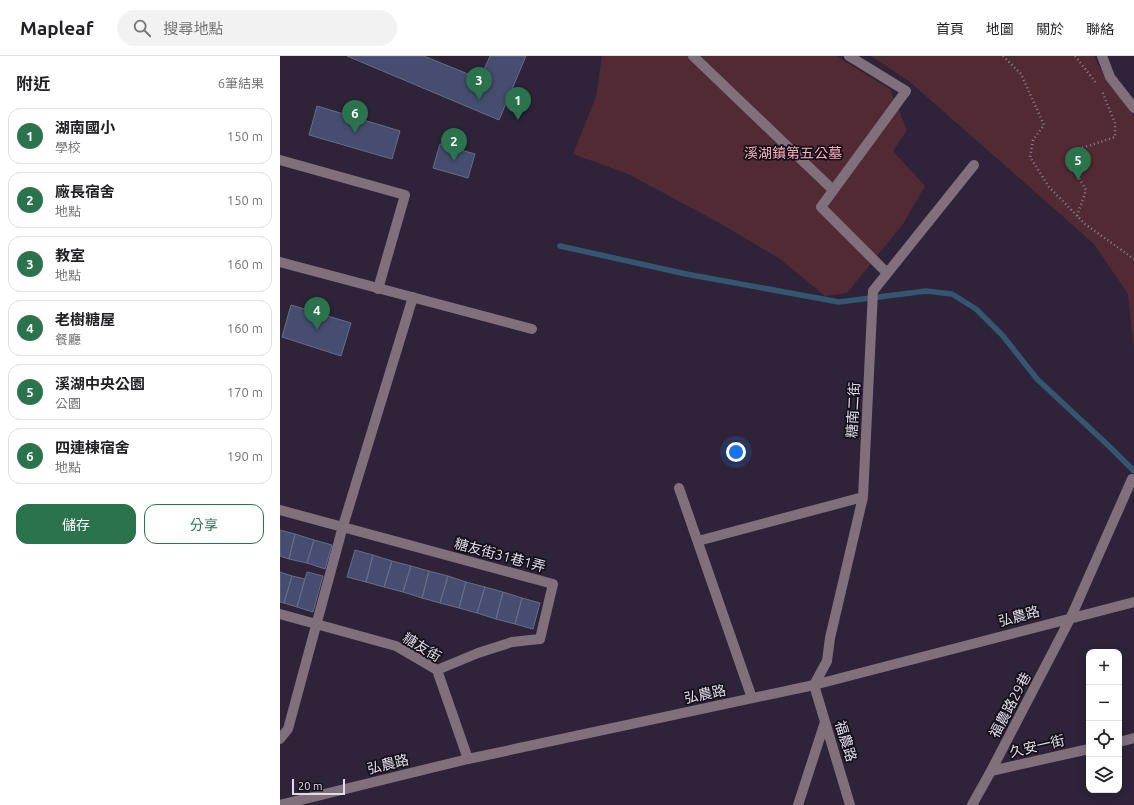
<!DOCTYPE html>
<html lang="zh-TW">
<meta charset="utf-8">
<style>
:root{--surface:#fff;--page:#f2f2f2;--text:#202124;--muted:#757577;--line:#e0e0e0;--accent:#2a734d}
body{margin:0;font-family:Ubuntu,"Noto Sans TC",sans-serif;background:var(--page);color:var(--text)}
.controls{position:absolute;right:12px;bottom:12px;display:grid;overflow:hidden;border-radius:8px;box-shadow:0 2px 10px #0003}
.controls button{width:36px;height:36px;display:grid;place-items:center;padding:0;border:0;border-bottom:1px solid var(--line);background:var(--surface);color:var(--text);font:20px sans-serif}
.scale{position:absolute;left:12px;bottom:10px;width:53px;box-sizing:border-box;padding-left:4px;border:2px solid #e1dbe9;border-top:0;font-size:11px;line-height:14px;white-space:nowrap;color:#e1dbe9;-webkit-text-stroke:3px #140f19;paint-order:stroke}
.you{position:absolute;left:456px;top:396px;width:14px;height:14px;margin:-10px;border:3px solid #fff;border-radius:50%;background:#1a73e8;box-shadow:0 0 0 6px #1a73e833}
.badge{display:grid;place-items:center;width:26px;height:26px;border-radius:50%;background:var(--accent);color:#fff;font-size:13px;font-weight:700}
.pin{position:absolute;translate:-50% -33px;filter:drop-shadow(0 1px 2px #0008)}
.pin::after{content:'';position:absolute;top:21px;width:14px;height:12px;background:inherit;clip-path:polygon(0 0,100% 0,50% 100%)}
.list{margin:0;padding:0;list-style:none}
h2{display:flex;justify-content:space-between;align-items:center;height:52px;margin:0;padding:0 16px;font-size:17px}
h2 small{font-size:13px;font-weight:400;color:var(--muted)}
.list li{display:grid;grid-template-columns:26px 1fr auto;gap:12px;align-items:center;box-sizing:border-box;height:56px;margin:0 8px 8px;padding:0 8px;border:1px solid var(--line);border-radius:12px}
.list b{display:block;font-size:15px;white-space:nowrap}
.list p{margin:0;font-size:13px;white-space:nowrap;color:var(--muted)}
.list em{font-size:13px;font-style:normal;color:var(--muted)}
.actions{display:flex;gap:8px;padding:12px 16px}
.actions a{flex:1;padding:9px 0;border:1px solid var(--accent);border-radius:12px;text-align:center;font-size:14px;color:var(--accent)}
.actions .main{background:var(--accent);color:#fff}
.icon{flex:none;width:22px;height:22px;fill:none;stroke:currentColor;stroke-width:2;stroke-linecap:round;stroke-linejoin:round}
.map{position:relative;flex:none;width:854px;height:749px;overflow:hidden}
header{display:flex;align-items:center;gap:24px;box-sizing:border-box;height:56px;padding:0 20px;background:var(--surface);border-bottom:1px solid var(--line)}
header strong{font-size:19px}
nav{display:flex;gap:22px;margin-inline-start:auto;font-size:14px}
.search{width:280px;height:36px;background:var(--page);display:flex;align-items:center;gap:10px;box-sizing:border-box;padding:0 14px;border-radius:22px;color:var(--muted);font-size:15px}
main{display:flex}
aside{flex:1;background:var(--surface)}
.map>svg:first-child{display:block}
.green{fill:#522a33}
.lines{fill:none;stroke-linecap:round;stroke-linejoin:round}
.stream{stroke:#355671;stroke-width:5.5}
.building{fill:#464d70;stroke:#676d87}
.path{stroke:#8a8294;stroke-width:2.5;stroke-dasharray:1 3;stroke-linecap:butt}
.minor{stroke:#80707b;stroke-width:10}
.labels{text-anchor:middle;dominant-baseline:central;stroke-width:3.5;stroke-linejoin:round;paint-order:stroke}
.park-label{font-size:14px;fill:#faafbd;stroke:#140f19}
.street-label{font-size:14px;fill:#e1dbe9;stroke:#140f19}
</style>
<header>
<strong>Mapleaf</strong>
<div class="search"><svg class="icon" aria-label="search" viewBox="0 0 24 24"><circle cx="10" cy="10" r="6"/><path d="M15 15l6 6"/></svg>搜尋地點</div>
<nav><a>首頁</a><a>地圖</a><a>關於</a><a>聯絡</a></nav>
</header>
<main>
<aside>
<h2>附近<small>6筆結果</small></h2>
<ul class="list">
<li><span class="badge">1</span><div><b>湖南國小</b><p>學校</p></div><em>150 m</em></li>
<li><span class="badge">2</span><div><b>廠長宿舍</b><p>地點</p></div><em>150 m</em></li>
<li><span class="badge">3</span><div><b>教室</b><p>地點</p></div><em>160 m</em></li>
<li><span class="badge">4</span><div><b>老樹糖屋</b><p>餐廳</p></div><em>160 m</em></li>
<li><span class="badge">5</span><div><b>溪湖中央公園</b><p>公園</p></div><em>170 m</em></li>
<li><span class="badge">6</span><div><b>四連棟宿舍</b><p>地點</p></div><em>190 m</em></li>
</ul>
<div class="actions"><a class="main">儲存</a><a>分享</a></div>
</aside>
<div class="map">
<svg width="854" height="749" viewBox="0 0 854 749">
<rect width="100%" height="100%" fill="#2e2339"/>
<path class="green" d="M322,0h234l54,33 17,41 -14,21 32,35 -22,38 -56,69 -22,3 -45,-37 -64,-38 -88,-47 -55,-20 23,-57z
M591,0h223l3,7 37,53v235l-6,-57 -34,-50 -184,-162z"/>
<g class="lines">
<path class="stream" d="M280,190l126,28 153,28 87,-11 26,3 24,15 27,27 34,43 74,69 23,23"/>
</g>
<path class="building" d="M67,0h77l56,23 10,-23h36l-27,64z
M37,50l83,25 -8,28 -83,-24z
M160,88l35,10 -7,24 -35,-10z
M11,249l60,18 -10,33 -59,-19z
M0,474l15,4 -6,25 -9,-3z
M15,478l19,6 -7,23 -18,-4z
M34,484l18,5 -7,24 -18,-6z
M75,494l18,5 -7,27 -19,-5z
M93,499l19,6 -8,26 -18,-5z
M112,505l19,5 -8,26 -19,-5z
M131,510l18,5 -7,27 -19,-6z
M149,515l19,5 -8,27 -18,-5z
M0,516l12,4 -8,27 -4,-1z
M27,516l16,4 -10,36 -16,-5z
M12,520l13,3 -8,28 -13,-4z
M168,520l18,6 -7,26 -19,-5z
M186,526l19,5 -8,26 -18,-5z
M205,531l18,5 -7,27 -19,-6z
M223,536l19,6 -7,26 -19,-5z
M242,542l18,5 -7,26 -18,-5z"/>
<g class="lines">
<path class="path" d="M723,0l18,18 23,51 -11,15 -3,17 19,30 36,37 49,35
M795,0l22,28
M797,160l9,-26 -7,-12 3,-30 33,-11v-14l-13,-32"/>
<path class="minor" d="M413,0l140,134
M569,0l57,35 -85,116 66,66
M822,0l8,21 24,31
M0,104l125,35 -27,94
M0,206l252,67
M399,432l73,210
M0,454l273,74 -13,55 -28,3 -34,11 -41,17
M418,485l165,-44
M0,558l116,32 41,24 31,89
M0,683l8,-10 55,-203 70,-229
M839,686l15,-4
M711,715l98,-22
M0,749l188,-46 346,-74 320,-83
M518,749l27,-83
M570,749l-36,-120 13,-24 3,-23 33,-141 10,-206 101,-126
M692,749l19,-34 80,-154 61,-138"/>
</g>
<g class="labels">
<g class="park-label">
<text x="513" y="97">溪湖鎮第五公墓</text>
</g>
<g class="street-label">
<text transform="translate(573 354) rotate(-87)">糖南二街</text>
<text transform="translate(220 499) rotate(15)">糖友街31巷1弄</text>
<text transform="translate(739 560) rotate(-15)">弘農路</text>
<text transform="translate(142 591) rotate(31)">糖友街</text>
<text transform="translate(425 638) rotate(-12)">弘農路</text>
<text transform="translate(730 649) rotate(-62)">福農路29巷</text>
<text transform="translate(566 685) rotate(73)">福農路</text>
<text transform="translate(757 690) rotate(-13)">久安一街</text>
<text transform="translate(108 708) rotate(-14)">弘農路</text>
</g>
</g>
</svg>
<div class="controls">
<button>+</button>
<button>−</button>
<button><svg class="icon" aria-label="locate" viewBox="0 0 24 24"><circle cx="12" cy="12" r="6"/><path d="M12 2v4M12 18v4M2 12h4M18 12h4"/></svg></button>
<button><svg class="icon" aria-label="layers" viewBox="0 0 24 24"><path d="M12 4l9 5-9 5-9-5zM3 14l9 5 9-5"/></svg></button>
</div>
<div class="scale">20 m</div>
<div class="you"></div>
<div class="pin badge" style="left:238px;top:64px">1</div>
<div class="pin badge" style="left:174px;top:105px">2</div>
<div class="pin badge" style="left:199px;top:44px">3</div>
<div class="pin badge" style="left:37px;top:274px">4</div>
<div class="pin badge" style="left:798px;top:124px">5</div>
<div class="pin badge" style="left:75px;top:77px">6</div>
</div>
</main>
